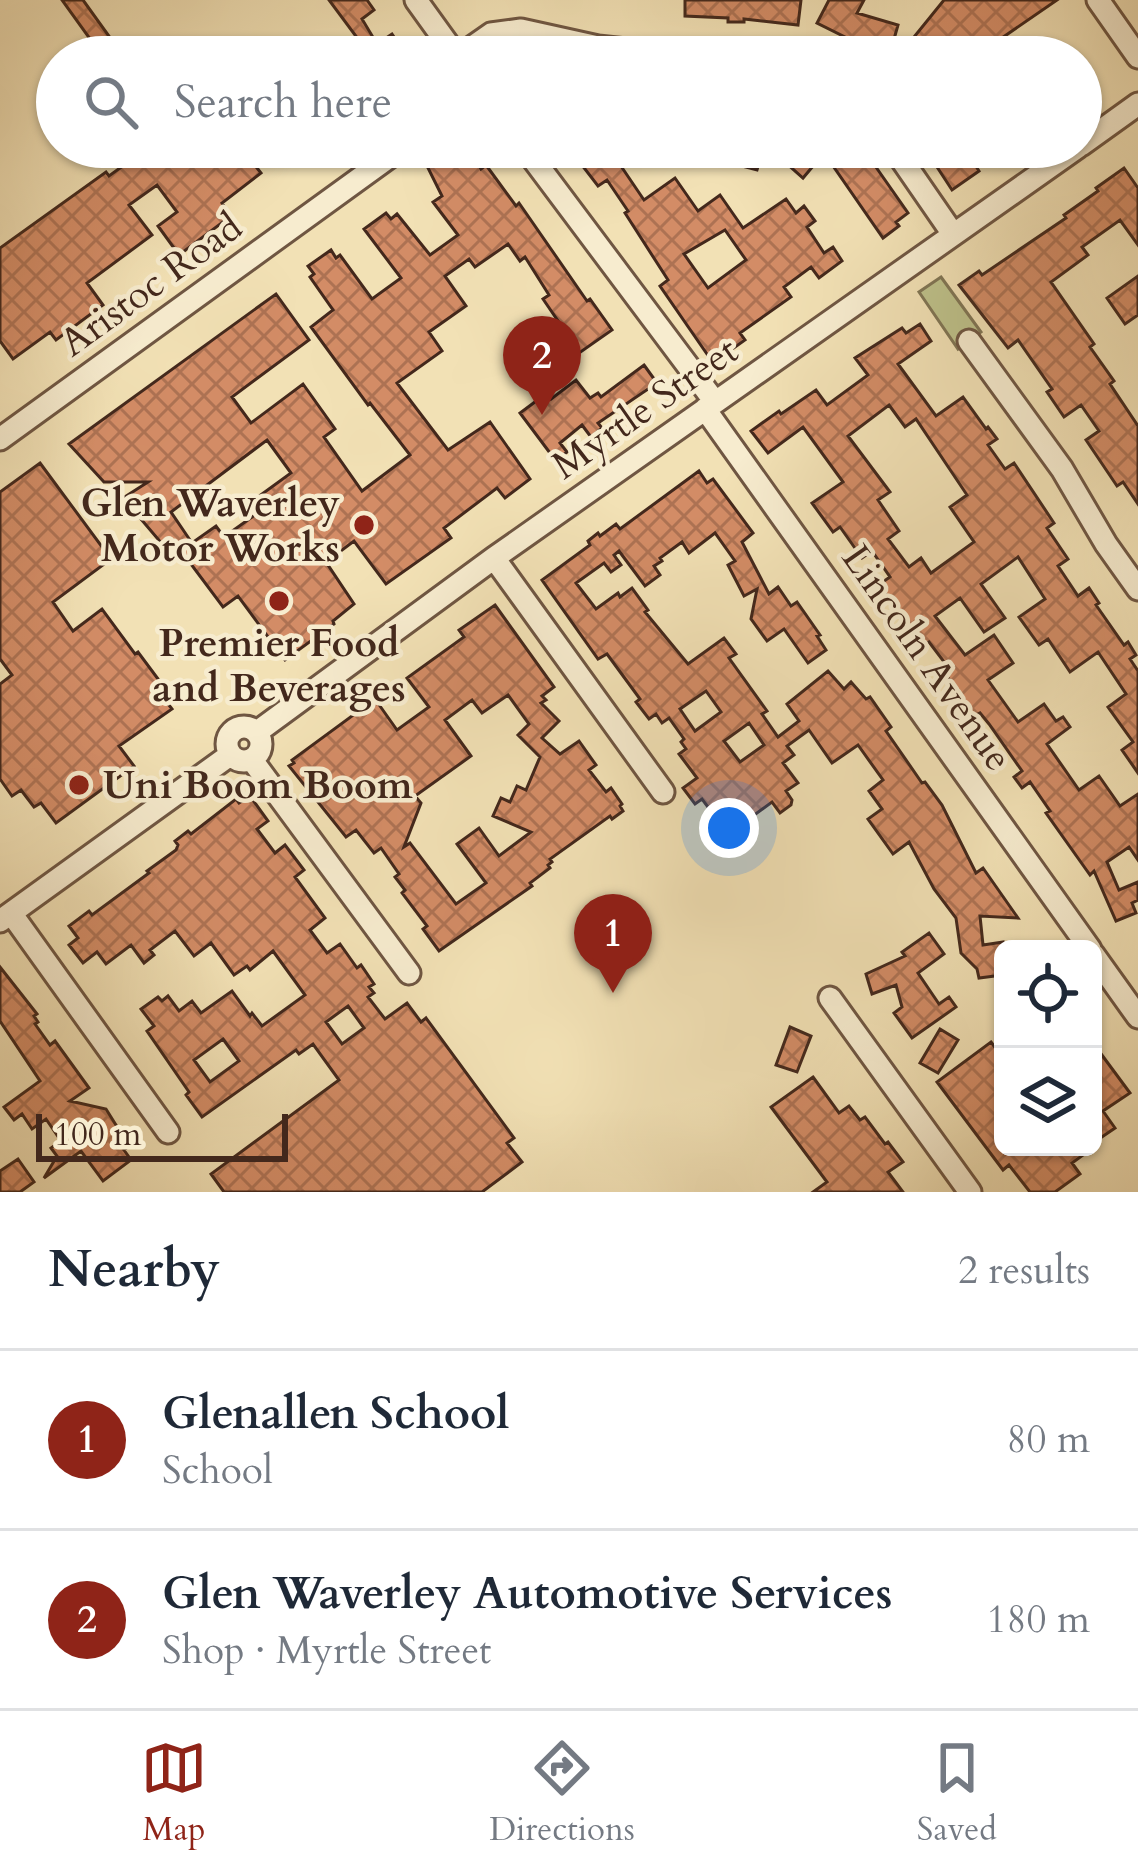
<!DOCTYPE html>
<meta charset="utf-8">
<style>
:root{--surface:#fff;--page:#f2f2f3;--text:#1f2937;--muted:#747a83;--line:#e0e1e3;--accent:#8f2418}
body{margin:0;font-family:Cardo,serif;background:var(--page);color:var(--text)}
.controls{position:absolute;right:36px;bottom:36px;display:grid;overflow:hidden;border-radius:18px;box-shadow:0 3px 9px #0004}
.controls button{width:108px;height:108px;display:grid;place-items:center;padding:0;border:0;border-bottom:3px solid var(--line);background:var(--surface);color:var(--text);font:60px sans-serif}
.scale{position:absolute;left:36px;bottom:30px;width:252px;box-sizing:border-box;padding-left:12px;border:6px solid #43281c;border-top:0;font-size:33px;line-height:42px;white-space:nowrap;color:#43281c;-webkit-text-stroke:9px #f7eccf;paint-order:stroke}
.you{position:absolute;left:729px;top:828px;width:42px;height:42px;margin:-30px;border:9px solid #fff;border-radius:50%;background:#1a73e8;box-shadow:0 0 0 18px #1a73e833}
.badge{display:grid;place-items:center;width:78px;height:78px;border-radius:50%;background:var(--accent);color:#fff;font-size:39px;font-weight:700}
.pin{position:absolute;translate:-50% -99px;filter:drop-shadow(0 3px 6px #0008)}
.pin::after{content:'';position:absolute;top:63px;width:42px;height:36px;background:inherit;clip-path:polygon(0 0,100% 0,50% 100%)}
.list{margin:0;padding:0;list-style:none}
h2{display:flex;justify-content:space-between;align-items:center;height:156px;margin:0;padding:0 48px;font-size:51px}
h2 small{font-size:39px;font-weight:400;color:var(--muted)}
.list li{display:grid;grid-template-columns:78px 1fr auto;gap:36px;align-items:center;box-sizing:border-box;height:180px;padding:0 48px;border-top:3px solid var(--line)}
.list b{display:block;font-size:45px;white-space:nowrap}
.list p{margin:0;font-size:39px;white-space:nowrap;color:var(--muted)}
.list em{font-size:39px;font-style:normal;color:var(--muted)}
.icon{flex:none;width:66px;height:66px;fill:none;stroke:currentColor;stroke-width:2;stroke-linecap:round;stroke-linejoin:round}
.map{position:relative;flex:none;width:1138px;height:1192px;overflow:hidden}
.search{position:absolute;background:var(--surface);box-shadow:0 3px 9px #0004;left:36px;right:36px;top:36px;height:132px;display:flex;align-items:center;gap:30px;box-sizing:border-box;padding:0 42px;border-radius:66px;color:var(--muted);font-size:45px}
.sheet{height:516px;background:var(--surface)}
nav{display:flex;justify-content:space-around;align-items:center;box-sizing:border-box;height:168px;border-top:3px solid var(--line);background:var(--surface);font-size:33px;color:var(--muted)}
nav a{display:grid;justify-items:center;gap:6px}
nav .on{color:var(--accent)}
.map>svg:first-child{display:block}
.green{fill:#bec28b;stroke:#807554;stroke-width:3}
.building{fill:url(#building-cross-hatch);stroke:#43281c;stroke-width:3;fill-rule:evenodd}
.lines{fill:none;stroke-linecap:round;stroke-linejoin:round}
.minor-casing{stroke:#6f5642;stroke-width:27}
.minor{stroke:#f7eccf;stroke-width:21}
.poi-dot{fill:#8f2418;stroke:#f7eccf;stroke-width:4.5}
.labels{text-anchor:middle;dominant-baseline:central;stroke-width:9;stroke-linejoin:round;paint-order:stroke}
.street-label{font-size:39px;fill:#43281c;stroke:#f7eccf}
.poi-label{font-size:39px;font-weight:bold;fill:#43281c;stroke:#f7eccf;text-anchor:end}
</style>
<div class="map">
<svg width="1138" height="1192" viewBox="0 0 1138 1192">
<defs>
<pattern id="building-cross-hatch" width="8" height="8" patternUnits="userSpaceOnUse" patternTransform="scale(3)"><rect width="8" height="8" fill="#d38c66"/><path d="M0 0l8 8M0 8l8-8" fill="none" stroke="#ad7253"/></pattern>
</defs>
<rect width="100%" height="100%" fill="#f2e1b5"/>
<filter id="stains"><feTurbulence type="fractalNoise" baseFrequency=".00167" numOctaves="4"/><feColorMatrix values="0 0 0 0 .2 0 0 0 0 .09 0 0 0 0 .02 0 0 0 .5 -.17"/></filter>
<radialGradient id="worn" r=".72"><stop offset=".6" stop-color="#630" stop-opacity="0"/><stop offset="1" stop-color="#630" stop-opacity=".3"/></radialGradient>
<path class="green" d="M941,277l40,55 -23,17 -39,-57z"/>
<path class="building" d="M62,0h21l41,57h-21z
M329,0h38l7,10 -12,9 15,25 15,-10 16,23h-49l8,-6z
M685,0h116l-3,25 -54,-6v3h-16v-4l-43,-2z
M829,0h35l-7,13 41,12 -9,32 -26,-4 2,-6 -48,-24z
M944,0h113l-74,51 -5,-8 -11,14h-28l-25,-20z
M149,147h172l-24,17 -12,-16 -28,20 4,5 -39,30 9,13 -52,39 -21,-29 19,-14 -20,-27 -28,20 23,30 -65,48 16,22 -47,35 -6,-8 -37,27 -13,-18v-93l106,-76 3,4z
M463,147h6l12,22 5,-4 30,41 3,-3 68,98 3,-2 22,31 -50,35 -21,-32 17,-12 -15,-22 6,-4 -24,-38 -5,4 -12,-17 -33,23 -6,-8 -24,17 21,30 -37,26 13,19 -45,32 51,67 42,-28 40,57 -25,19 -8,-10 -53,40 7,10 -65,46 -32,-43 -28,21 28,42 -21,17 1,3 -49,36 -47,-64 -15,11 -47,-63 -5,-5 -8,6 -40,-47 25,-16h-44l-35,-38 207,-150 33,46 -77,57 19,26 52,-39 32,45 -11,8 38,54 48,-36 -40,-52 -2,2 -57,-78 22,-17 -23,-33 4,-3 -6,-8 23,-16 5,8 4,-3 32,44 29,-21 -37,-49 22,-16 5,6 6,-5 33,41 28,-20 -25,-33 9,-6 -15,-30zM267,440l24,33 -40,29 8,10 -35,25 -8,-11 -24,17 -21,-31z
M568,147h40l36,53 31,-22 23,33 22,-16 23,33 43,-29 10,14 8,-7 11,15 -8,6 17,26 9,-6 9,14 -23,17 -8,-11 -27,20 7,10 -51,36 5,7 -14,10 -4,-6 -18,13 -49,-71 8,-6 -43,-67 3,-2 -21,-31 -9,6zM725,230l21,30 -38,28 -24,-34z
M734,147h17l9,13 -3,10 -27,-7z
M798,147h47l8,11 11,-8 44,63 -12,9 3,4 -16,12 -59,-85 -21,25 -18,-16z
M924,147h66l-18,13 7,11 -27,19z
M1124,168l14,20v57l-18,-25 -38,27 6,8 -37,27 43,62 -4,3 24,34 -4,3 28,42v78l-15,-22 -6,4 -31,-46 13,-9 -18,-26 -17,12 -17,-25 5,-3 -34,-49 -10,8 -49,-63 20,-14 3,4 84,-57 -2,-3 34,-24 -2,-3z
M1138,276v39l-13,9 -18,-26z
M920,324l11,17 -33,23 38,52 27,-19 23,32 2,-2 9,12 -9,6 17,24 9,-6 40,60 -7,5 21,31 -10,7 20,30 11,-8 10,15 -3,2 28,40 4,-3 8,13 -6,4 8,12v102l-16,-23 11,-8 -25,-35 18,-13 -28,-42 -28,20 -22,-33 -9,6 -20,-28 26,-18 -27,-42 -37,27 24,34 -21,14 -24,-34 -25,18 30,39 29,-20 19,28 -25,17 30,42 26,-18 12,17 7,-4 7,10 -23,17 32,46 20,-14 21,30 18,-12v66l-9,-13 -22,15 12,28 19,-8v18l-6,3 4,10 -20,8 -22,-50 -4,4 -44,-62 4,-2 -20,-29 -8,6 -8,-11 8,-6 -33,-47 -9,-11 -6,3 -31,-46 5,-3 -19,-25 -5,3 -10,-13 -2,1 -19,-27 -13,-22 10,-7 -18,-26 -10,7 -22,-31 -7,5 -21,-29 31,-21 -40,-55 -35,26 -17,-22 28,-20 2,3 35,-24 11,15 41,-30 -13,-17 47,-30 4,5zM889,405l16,22 11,-8 51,76 -17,12 24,35 -43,31 -10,-15 -12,9 -21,-28 11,-8 -21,-31 12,-8 -42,-56z
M644,365l13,18 -59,40 4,5 -11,9 -9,-12 -22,18 7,9 -11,9 -36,-48 27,-20 4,6 25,-19 14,18 8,-5 3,4z
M40,463l71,96 -58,43 20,29 29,-22 33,45 3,-2 23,31 -6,4 17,22 -53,37 15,20 -78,57 -15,-20 -7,4 -13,-17 -9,6 -12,-17v-95l12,-9 -12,-16v-167z
M699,471l8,12 6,-4 40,54 -11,9 27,52 9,-7 13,19 6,-4 23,33 -3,1 9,14 -18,13 -24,-34 -17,12 -16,-22 6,-30 -13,7 -16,-31 7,-4 -20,-28 -26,20 -7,-11 -22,16 2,3 -8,5 6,9 -15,11 -26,-35 -5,4 7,10 -10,7 -7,-9 -28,20 20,26 22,-16 2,4 12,-9 16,22 -3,2 43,52 36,-26 12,16 -7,4 38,53 -5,3 16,23 21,-16 -12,-17 41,-33 16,18 7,-7 15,17 4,-2 21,30 -5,4 36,52 3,-1 17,23 34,68 7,-5 35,50 -38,-2 3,29 20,-3v33l-24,3 -2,-9 -16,-16 -5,-35 -22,-29 -25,-47 -16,12 -25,-35 14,-10 -13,-18 14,-11 -25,-35 -26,18 -23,-33 -22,16 7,9 -11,8 15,20 -12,8 6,9 -1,5 -11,8 -8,-11 -44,32 -26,-35 -7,5 -12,-16 14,-10 -18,-24 7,-5 -5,-7 3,-3 -15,-21 -7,5 -6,-9 -7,5 -13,-17 4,-3 -33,-45 -9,5 -56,-79 48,-35 -2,-4 10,-8 2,3 16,-12 4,5zM706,691l15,21 -26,19 -15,-22zM749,723l15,22 -24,17 -16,-21z
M495,605l59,82 -12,9 4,4 -5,3 18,18 -17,17 18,16 19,-13 17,24 -7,5 17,22 5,-4 11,16 -2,2 3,5 -11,8 -2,-3 -60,43 2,3 -4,3 2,3 -20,15 2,3 -93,65 -16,-22 4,-3 -25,-33 3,-3 -10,-13 4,-3 -18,-26 -7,5 -18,-23 -10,7 -57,-71 5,-3 -2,-3 83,-61 22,31 32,-23 -22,-29 57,-41 -5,-7zM508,695l21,29 -11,11 22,22 -14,33 -9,-4 -7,16 -9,-4 -8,18 38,16 -32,24 -20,-28 -22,16 29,39 -30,21 -46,-61 -6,4 17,-44 -6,-7 56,-40 -26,-36 27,-20 10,13z
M250,796l18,25 -11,8 18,24 10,-8 19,25 -9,7 30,41 -15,12 17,23 13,-9 17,24 4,-3 13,19 -5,3 5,6 -6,4 17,22 22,-16 14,19 5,-4 88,120 -7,5 15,19 -40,30h-258l-13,-18 128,-94 -26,-36 -14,10 -3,-4 -94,67 -16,-22 3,-3 -42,-61 7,-5 -13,-17 17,-12 4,4 6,-5 11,15 13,-10 9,12 31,-22 18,25 2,-3 10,13 43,-31 -32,-44 -23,19 -3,-4 -13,9 -23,-32 -17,13 -19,-25 -25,19 4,5 -10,8 -13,-18 -25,19 -9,-12 -14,11 -14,-18 9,-7 -9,-12 20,-15 3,4 57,-42 -2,-2 29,-21 2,-5 -3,-4 13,-10 3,3 45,-35 3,4zM348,1006l16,22 -22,16 -16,-22zM223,1039l16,22 -29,21 -16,-22z
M929,933l15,21 -26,19 21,31 10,-7 7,10 -44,31 -18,-25 8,-6 -6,-22 -24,9 -6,-20 39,-18 -3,-4z
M0,967l37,47 -3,2 4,6 -3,2 15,21 5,-4 34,47 -19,13 36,8 23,37 -5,4 7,10 -28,21 -22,-30 -37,27 13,-22 -6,-8 10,-7 -15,-22 -14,10 -10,-15 -8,6 -10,-13 36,-26 -40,-60z
M790,1027l21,9 -14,36 -21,-7z
M940,1029l18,11 -20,33 -18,-10z
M991,1042l12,16v89h91l-22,16 8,11 -25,18h-25l-21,-27 -6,5 -66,-88z
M1093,1043l37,50 -27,18 12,17 -16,11 -6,-9z
M813,1077l26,36 10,-7 11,14 5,-3 20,27 3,-2 15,20 -15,10 15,20h-90l14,-10 -56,-75z
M18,1159l16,23 -14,10h-20v-21z"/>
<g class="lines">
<defs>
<path id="minor" d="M416,0l41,57
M1098,0l40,57
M458,57l33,-23 30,-4 77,17 93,10
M1081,145l57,-41
M524,147l191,255
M893,147l60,87
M969,341l93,128 44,75 32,45
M705,409l385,540
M0,439l403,-292
M494,558l169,234
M227 744a17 17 0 1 1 34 0a17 17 0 1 1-34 0Z
M257,732l237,-174 584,-411
M252,760l157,213
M11,913l157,219
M0,921l230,-166
M1093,954l45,63
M830,998l140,194"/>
</defs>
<use href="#minor" class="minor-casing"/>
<use href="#minor" class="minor"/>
</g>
<g class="poi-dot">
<circle cx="364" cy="525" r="12"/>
<circle cx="279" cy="601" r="12"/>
<circle cx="79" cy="785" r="12"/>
</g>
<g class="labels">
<g class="street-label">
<text transform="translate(151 285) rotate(-36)">Aristoc Road</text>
<text transform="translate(645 408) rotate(-35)">Myrtle Street</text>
<text transform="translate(927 658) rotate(55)">Lincoln Avenue</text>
</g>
<g class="poi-label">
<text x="340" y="503">Glen Waverley<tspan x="340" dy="45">Motor Works</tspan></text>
<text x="279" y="643" text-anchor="middle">Premier Food<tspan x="279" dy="45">and Beverages</tspan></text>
<text x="103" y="785" text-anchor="start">Uni Boom Boom</text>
</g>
</g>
<rect width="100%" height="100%" filter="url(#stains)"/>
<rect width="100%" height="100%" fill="url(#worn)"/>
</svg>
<div class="controls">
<button><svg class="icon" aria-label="locate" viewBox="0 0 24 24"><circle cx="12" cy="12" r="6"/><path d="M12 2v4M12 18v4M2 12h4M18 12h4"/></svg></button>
<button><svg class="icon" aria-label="layers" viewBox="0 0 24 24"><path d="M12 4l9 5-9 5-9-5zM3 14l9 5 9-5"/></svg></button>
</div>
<div class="scale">100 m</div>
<div class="you"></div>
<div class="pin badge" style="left:613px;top:993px">1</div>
<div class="pin badge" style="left:542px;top:415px">2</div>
<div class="search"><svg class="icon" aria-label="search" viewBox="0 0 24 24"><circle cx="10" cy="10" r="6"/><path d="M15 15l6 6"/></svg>Search here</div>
</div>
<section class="sheet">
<h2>Nearby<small>2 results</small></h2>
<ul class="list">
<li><span class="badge">1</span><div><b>Glenallen School</b><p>School</p></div><em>80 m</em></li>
<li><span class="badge">2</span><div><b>Glen Waverley Automotive Services</b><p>Shop · Myrtle Street</p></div><em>180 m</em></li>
</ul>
</section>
<nav>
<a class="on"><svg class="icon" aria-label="map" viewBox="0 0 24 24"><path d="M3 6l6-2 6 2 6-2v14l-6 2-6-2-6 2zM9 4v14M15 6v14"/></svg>Map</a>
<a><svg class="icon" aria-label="directions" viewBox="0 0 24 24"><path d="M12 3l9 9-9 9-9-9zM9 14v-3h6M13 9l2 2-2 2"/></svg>Directions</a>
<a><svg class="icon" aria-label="saved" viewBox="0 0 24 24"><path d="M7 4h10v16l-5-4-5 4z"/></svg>Saved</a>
</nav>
